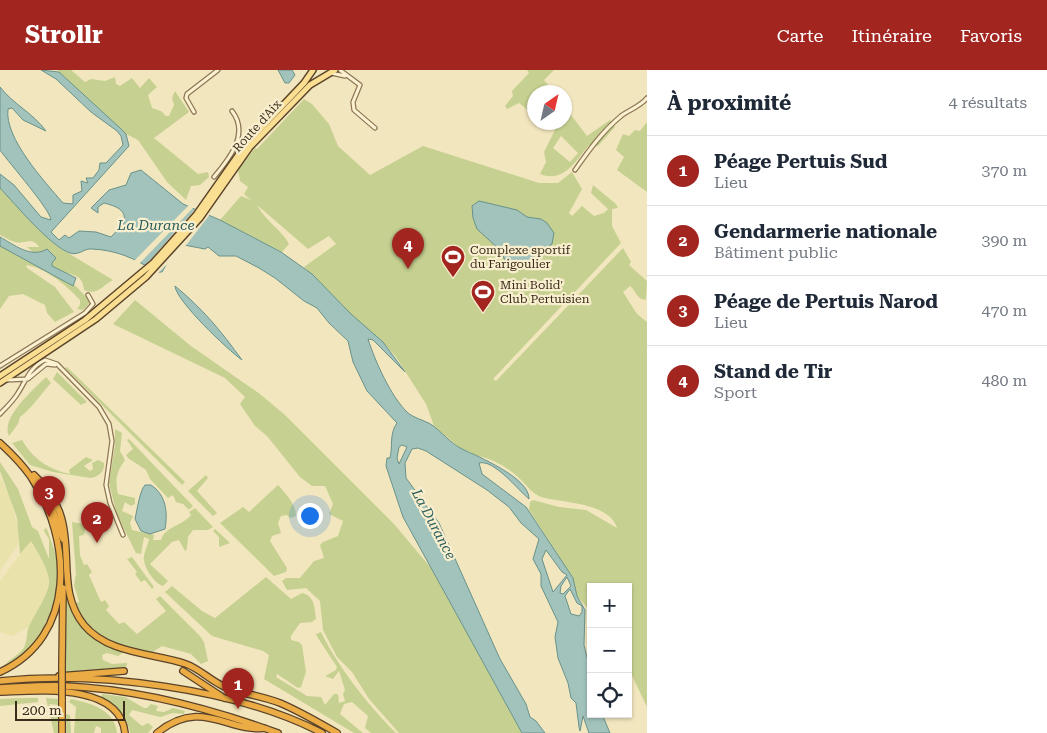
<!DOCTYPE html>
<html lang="fr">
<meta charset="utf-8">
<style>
:root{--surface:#fff;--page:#f2f2f3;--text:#1f2937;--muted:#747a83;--line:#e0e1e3;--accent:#a2251f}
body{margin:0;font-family:"Roboto Serif",serif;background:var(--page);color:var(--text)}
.controls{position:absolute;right:15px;bottom:15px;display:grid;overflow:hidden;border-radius:0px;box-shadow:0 1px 4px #0004}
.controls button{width:45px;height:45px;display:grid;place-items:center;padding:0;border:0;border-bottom:1px solid var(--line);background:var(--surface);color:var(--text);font:25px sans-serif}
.compass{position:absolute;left:527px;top:15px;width:45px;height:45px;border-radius:50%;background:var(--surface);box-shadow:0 1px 4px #0004;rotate:34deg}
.scale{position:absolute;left:15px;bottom:12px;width:110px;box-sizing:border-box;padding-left:5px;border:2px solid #3a2c1b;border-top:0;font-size:14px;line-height:18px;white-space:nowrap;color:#3a2c1b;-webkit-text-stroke:4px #f9efcf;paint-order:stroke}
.you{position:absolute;left:309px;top:445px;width:18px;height:18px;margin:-12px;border:4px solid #fff;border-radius:50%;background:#1a73e8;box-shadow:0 0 0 8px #1a73e833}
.badge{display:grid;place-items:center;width:32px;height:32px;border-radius:50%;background:var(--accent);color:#fff;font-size:16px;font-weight:700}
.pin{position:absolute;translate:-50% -41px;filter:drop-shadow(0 1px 2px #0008)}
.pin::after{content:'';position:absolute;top:26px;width:18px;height:15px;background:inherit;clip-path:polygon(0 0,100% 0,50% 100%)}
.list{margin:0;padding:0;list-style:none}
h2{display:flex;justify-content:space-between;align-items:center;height:65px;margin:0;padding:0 20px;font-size:21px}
h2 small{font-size:16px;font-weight:400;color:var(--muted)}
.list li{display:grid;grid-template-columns:32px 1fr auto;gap:15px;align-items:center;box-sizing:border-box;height:70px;padding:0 20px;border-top:1px solid var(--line)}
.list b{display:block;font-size:19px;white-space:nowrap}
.list p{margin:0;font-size:16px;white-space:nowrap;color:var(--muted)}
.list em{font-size:16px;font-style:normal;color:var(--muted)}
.icon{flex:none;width:28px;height:28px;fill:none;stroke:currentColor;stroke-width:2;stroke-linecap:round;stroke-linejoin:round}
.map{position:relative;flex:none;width:647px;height:663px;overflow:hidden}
header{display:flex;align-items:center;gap:30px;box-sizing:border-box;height:70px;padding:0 25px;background:var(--accent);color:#fff}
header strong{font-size:24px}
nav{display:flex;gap:28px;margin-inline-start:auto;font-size:18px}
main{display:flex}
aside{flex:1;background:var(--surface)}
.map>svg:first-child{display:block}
.farmland{fill:#e9e2ab}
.green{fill:#c6d191;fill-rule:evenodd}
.water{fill:#a2c3bc;stroke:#68928a;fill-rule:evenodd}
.pier{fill:#f2e6be}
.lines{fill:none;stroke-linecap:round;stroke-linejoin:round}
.street-casing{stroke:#8d7655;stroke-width:5.5}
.primary-casing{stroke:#5a432a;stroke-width:8}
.highway-casing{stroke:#5a432a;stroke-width:8}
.street{stroke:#fcf2d2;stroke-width:3}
.primary{stroke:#fadf92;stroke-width:5}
.highway{stroke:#ebac45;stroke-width:5.5}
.highway-bridge-casing{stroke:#5a432a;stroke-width:8;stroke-linecap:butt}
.highway-bridge{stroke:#ebac45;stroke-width:5.5}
.labels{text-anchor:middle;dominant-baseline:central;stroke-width:4.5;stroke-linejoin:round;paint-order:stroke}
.street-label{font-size:12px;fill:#3a2c1b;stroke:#f9efcf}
.poi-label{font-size:12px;fill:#3a2c1b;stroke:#f9efcf;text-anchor:start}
.water-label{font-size:14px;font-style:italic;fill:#295c5c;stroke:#f9efcf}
</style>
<header>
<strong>Strollr</strong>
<nav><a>Carte</a><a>Itinéraire</a><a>Favoris</a></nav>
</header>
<main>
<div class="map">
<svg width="647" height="663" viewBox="0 0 647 663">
<rect width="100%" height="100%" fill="#f2e6be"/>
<path class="farmland" d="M0,407l10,21 10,37 -2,9 -18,27z
M31,470l16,31 2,19 -21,37 -16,9 -12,-4v-51z"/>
<path class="green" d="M57,0h14l14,12 6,-3 14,2 10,-4 1,7 4,2 12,-8 8,10 9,-10 8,9 -9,8 4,13 9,3 5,5h3l5,-11 -2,-7 3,-7 14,21 -35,26 44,36 10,-2 1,5 -9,8 -9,1 -5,14 -19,-18 -29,-42 -12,-6z
M527,0h27l-10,10 10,12h-20v23l-15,-12 -12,6 -2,-3 8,-10 -1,-5 17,-18z
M304,29l8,5 17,20 9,22 32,29 53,-29 116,37h19l14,-11 10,17 -13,24 3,3 10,-10 12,10 10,-3 4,-4 -17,-16 2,-8 23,19 2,4 -6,1v17l9,17 -128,136 3,2 127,-133 8,14 -2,3 18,16 -1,19c-10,-1 -9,-8 -16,-14l-7,6 14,22 10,8v385l-19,-40v-80h-37v25l-14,-16 -4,-18 -44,-68 1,-8 3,-2 26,7 27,3 31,18c-8,-26 -55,-25 -76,-31 -10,-4 -15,-13 -23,-20 -13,-12 -28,-19 -45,-22l-2,-3 -10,-3 -27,-23 -8,-22 -30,-47 -13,-15 -32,-28 -47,-47 32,-23 -7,-8 -21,13 -51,-44c9,17 25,25 32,39l-7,8 -62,-32 21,-24 10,4 -7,-6 4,-7 -8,-6 -2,-11 17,-22 2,1z
M565,37l22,29 23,-16 5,7 -17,19 -9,-1c-14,17 -25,38 -49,29l6,-12 -2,-10 12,-24 -12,-5 20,-1zM561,66l17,17 -8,9 -17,-14z
M647,52v70l-30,-22 7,-13 -8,-7 7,-16 6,2 6,-6 5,1z
M0,118l58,59 55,33c-11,6 -16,16 -29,10 -1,-19 -17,-14 -28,-21 -10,-5 -20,-14 -29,-22h12c-7,-11 -15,-2 -24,-5 -5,-1 -10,-5 -15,-7z
M0,171l69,38 22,23 -8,8 -6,-1 3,-4v-5c-14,-15 -34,-32 -54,-35l1,3 28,19 19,25 -19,10 -8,-9 -2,-8 -22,-11 -14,2 -9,13z
M135,230l56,46 69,48 25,21 109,109 37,44 91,165h-123l-30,-34 -17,-27 -15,-15 -14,-27 -3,-29 -14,-13 -19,2 -5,-9 4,-3h14l14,-17 10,-3 -4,-13 3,-3 15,-6 5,-15 -14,-7 4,-10 -8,-18h-13l-12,-9 -33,-41 -12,-10 -15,-22 5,-7 -20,-19 -112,-54z
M67,297l118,115 -3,3 -117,-117z
M57,302l30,30 -6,3 -28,-26z
M46,307l5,6c-11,12 -18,24 -31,34l-2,7 -9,12c-9,-18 25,-47 37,-59z
M115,359l7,4 -2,18 5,9c-9,13 -10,19 -7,34l17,4v6l-4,2 -6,-4 -3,9 11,5 -3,7 2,7 22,5 -1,5h8c4,-14 20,-13 30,-25l-2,-3 6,-4 18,19 -5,3h-15l-5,7 -1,12 -2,2 -6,-11 -7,2 -22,22 18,17 -5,5c-9,-3 -18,-17 -19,-26 -1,-7 4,-14 5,-21l-5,-2 -3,17 -5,-1 -19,-38 -8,-32 6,-38z
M129,369l64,67 -4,4 -6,-6 -7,-2 -3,-7 -5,3 -18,-19 -4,-9 -18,-12 -2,-3 7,-6 -6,-9z
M22,370c11,19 26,29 48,34l-1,-4 17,-13 7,3 -9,6 6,5 3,-2 -1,-6 6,-3 6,3c1,9 -6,14 -14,15l-37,-6 -23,-7 -18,-22z
M0,392l18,27 14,38 6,4 11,28v-20l-5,-8 1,-3 2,1 9,26 2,13v23l-8,27 -5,4 -1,9 -16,21 -27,18c3,-8 16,-13 22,-21 5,-8 3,-18 7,-25 23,-42 27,-39 1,-83l-11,13 -3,-36 -17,-47z
M206,405l2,3 -11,13 20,22 -4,3 -25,-25z
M278,415c8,9 18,19 18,31l-6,2 -3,-3 -6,1 -3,7 3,10 -9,3 -2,5 17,27 -1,4 -12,4 -54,-53 23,-16 6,5z
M94,449l2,4 -11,6 -1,6 -5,1 1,19 4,10 3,-1 5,8 -3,3 12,27 4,-2 4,6 -3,4 13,14 5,-2 13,12 29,-23 -10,-12 4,-3 40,40 4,6 4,19 -7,3 -10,-10 -29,-8 -11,7c-31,-7 -64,-16 -75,-50l3,-1 -5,-17 2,-11 -4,-52 11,2z
M215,459l15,14 -11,4v-10l-6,-6z
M132,487l22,30 -2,2 -7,-9 -4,2 -6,-8 2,-2 -10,-13z
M266,507l25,22 11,-6c12,2 13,15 14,26l-4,3 -12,1 -9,13v4l8,2 3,3 4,27 -5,15 -3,1 -21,-14 -1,3 31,19 14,1 4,8 9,-11h4l1,9 6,-2 -2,-7 2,-4 -6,-19 -6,8 -8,-3 11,-6 1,-3 -19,-29 -2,-4 5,-2c17,35 47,73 75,101h-25l-6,-5 3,-12 -16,-14 -8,2 -4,10 23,19h-9l-90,-54 5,-24 -6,-4 -51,-15 -47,-44 7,-6 30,25 13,7z
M66,527l10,22 16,18 32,15 -6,4 -11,-3 -5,2 1,5 9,4 15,-1v3l-8,3 -53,4z
M102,624l23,3 19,11h3l4,-4 7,2 -2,5 8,1 9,-4 12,3 -1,3 -11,-1 -13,4 -28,-7 -3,5 13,11 6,-3 5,4 -5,6h-18c-2,-17 -16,-27 -29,-35z
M21,628h17v4l-38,4v-7z
M46,628l13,1 -1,6 -9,-1 2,6 8,4 -1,19h-4z
M71,629c20,4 44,11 46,34h-16v-5l-5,-2 -2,7h-20l2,-26 -7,-5z
M66,644l4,1 1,18h-6z"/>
<path class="water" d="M41,0l18,2 61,56 6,6 3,12 -78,86 8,8 6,-5 4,3 10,-7 17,1 15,5 13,-14c3,-14 -9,-17 -20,-20l-6,4v6l-7,-5 18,-18 17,-5 5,-12 10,-3 42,34 37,16 61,32 31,22 39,40 32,28 22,30 -32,-32 -5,-1c7,22 23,58 40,74 8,6 16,7 24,12 10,7 18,18 30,24 15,7 68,29 67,50 -11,-9 -35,-40 -50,-36l3,11 44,33 47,71 4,18 8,14 -1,35 7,28v41h11l8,19h-21l-6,-17 -3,15 -1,-4 -3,-24 -5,-5 -3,-15 -10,-25 -3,-21 3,-15 -17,-36v-12l-8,-15 6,-20 -18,-16 -12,-16 -22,-17 -61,-39 -8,-3 -6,1 -7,14 1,15 33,45 61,136 26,45 4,13 6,4 9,12h-23l-119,-216 -17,-51 1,-8h3c3,-12 -1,-24 7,-35l-30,-32 -14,-29 -5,-21 -19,-18 -12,-15 -13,-7 -29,-23 -16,-10 -23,-12h-17l-11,-9 -3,2 -21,-4 -13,11 -9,16h-6c-20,-13 -39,-22 -64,-23 -8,-1 -13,7 -22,4 -19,-6 -55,-49 -70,-65v-14l14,11 27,32 10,3c-1,-11 -42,-57 -51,-70v-63c13,17 33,26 46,44l-23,-11 -11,-12 -4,1c-4,29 37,73 55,94l10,1v-9l9,-4 -1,-10 7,2 -2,-5h7l6,-8 1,-7h6l17,-18 -2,-9 -4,-5 -26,-19 -35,-33zM402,375l5,2 -8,17 -2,-6 2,-11zM546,480l16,22 5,3 -14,17 -11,-33zM567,507l4,9 -8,8 -3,-1 1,-7zM570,519l7,14 5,3v6l-3,4 -8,-2 -6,-18z
M278,0h14l3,5 -6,8h-4z
M479,131l38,9 10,7 14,2 6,4 7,10 -2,11 -18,12 -11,13 -10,2 -5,-3 -7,-17 -24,-22 -4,-11 -1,-12z
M0,167c13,7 31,22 47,12l9,9 -4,5v3l24,12 -3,8 -73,-40z
M175,216c28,23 46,45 67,74 -14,-10 -66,-59 -67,-74z
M145,415h6c15,10 17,27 14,44l-15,5 -9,-3 -6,-12c2,-9 5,-29 10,-34z"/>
<path class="pier" d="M190,134l5,2 -56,58 -5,-3z
M197,137l14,6 -27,35 -28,27 -12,-8z"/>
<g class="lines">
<defs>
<path id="street" d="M340,0l20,15 -7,17 1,8 21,18
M331,3l14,3
M194,42l-8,-14 1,-4 31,-24
M575,100c14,-20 27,-38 46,-54 9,-7 19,-9 26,-18
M214,107c15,-18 36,-43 18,-66
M0,296l85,-53 8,-9 -5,-9
M7,310l21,-1 18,-15 9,1
M0,344c6,-6 14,-14 18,-21 9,-14 11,-25 27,-33l12,4 42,43 10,17 3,17 -6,44 4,18 13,32"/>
<path id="primary" d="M0,306l85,-56 68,-57 43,-48 50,-71 58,-61 9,-13
M0,313l96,-64 50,-42 54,-59 50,-71 60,-62 25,-15"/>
<path id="highway" d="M0,373c11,10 22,21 31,34 41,63 47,159 -31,195
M34,405c55,50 14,105 50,150 24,29 69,28 102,39 14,5 25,17 39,23 18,7 37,9 55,16 19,8 38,19 57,30
M46,421l17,48
M62,596l1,-78
M183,601l41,27
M59,606l65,-5
M0,611c97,-10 235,7 322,52
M0,618c22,-1 44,-3 65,-2 73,3 144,22 213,47
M0,622c36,-1 120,-10 125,41
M62,663v-33
M157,663c45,-36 71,0 107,-5"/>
</defs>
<use href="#street" class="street-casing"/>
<use href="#primary" class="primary-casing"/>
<use href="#highway" class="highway-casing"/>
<use href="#street" class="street"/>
<use href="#primary" class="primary"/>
<use href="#highway" class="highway"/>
<defs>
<path id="highway-bridge" d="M62,630v-34"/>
</defs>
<use href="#highway-bridge" class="highway-bridge-casing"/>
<use href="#highway-bridge" class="highway-bridge"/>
</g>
<defs>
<symbol id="stadium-pin" viewBox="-11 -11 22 30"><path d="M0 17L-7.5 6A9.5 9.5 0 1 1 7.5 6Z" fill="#a2251f" stroke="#f9efcf"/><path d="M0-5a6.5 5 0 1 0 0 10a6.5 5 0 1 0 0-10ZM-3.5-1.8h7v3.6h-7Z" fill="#fff"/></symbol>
</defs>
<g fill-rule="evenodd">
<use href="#stadium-pin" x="439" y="173" width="28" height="38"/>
<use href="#stadium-pin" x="469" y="208" width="28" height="38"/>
</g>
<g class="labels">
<g class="street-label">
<text transform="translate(257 56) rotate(-48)">Route d'Aix</text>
</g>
<g class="poi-label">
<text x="470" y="180">Complexe sportif<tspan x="470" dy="14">du Farigoulier</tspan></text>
<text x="500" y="215">Mini Bolid'<tspan x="500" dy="14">Club Pertuisien</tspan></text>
</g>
<g class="water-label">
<text x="156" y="155">La Durance</text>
<text transform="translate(434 454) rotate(62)">La Durance</text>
</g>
</g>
</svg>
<div class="controls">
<button>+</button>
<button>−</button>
<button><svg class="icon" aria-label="locate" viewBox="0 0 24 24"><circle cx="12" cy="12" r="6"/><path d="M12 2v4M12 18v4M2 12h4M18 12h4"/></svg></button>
</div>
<svg class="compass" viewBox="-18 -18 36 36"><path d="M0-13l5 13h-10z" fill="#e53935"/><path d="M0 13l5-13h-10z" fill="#747a83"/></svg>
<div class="scale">200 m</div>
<div class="you"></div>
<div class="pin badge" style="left:238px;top:639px">1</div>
<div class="pin badge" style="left:97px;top:473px">2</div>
<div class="pin badge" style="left:49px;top:447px">3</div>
<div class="pin badge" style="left:408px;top:199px">4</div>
</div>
<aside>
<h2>À proximité<small>4 résultats</small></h2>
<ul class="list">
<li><span class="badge">1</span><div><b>Péage Pertuis Sud</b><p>Lieu</p></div><em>370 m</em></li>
<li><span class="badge">2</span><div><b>Gendarmerie nationale</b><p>Bâtiment public</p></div><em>390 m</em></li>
<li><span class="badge">3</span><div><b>Péage de Pertuis Narod</b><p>Lieu</p></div><em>470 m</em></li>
<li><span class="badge">4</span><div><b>Stand de Tir</b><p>Sport</p></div><em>480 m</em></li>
</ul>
</aside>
</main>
